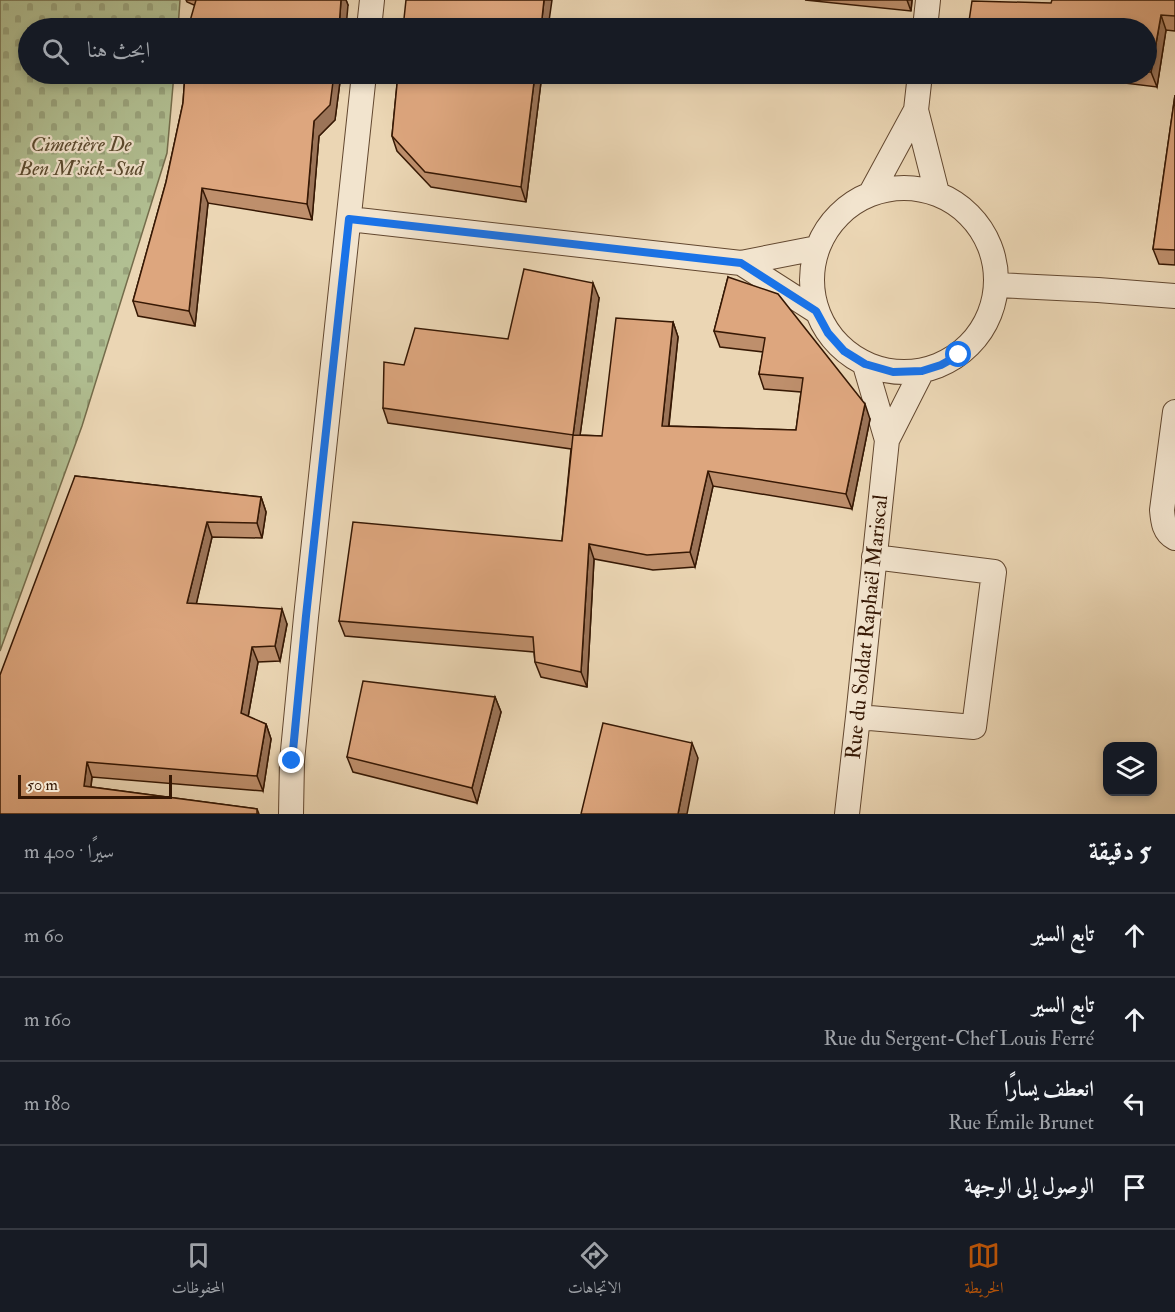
<!DOCTYPE html>
<html lang="ar">
<meta charset="utf-8">
<style>
:root{--surface:#171b24;--page:#242831;--text:#f1f3f6;--muted:#9ea1a6;--line:#363941;--accent:#b45309}
body{margin:0;font-family:"IM FELL Double Pica",Amiri,serif;background:var(--page);color:var(--text);direction:rtl}
.controls{position:absolute;right:18px;bottom:18px;display:grid;overflow:hidden;border-radius:12px;box-shadow:0 3px 9px #0003}
.controls button{width:54px;height:54px;display:grid;place-items:center;padding:0;border:0;border-bottom:2px solid var(--line);background:var(--surface);color:var(--text);font:30px sans-serif}
.scale{position:absolute;left:18px;bottom:15px;width:154px;box-sizing:border-box;padding-left:6px;border:3px solid #361804;border-top:0;font-size:16px;line-height:21px;white-space:nowrap;color:#361804;-webkit-text-stroke:4px #f2e4ce;paint-order:stroke}
.stop{position:absolute;width:18px;height:18px;margin:-14px;border:4px solid #1a73e8;border-radius:50%;background:#fff}
.stop.end{background:#1a73e8;border-color:#fff;box-shadow:0 2px 6px #0008}
.list{margin:0;padding:0;list-style:none}
h2{display:flex;justify-content:space-between;align-items:center;height:78px;margin:0;padding:0 24px;font-size:26px}
h2 small{font-size:20px;font-weight:400;color:var(--muted)}
.list li{display:grid;grid-template-columns:39px 1fr auto;gap:18px;align-items:center;box-sizing:border-box;height:84px;padding:0 24px;border-top:2px solid var(--line)}
.list b{display:block;font-size:22px;white-space:nowrap}
.list p{margin:0;font-size:20px;white-space:nowrap;color:var(--muted)}
.list em{font-size:20px;font-style:normal;color:var(--muted)}
.icon{flex:none;width:33px;height:33px;fill:none;stroke:currentColor;stroke-width:2;stroke-linecap:round;stroke-linejoin:round}
.map{position:relative;flex:none;width:1175px;height:814px;overflow:hidden;direction:ltr}
.search{position:absolute;background:var(--surface);box-shadow:0 3px 9px #0003;left:18px;right:18px;top:18px;height:66px;display:flex;align-items:center;gap:15px;box-sizing:border-box;padding:0 21px;border-radius:33px;color:var(--muted);font-size:22px}
.sheet{height:414px;background:var(--surface)}
nav{display:flex;justify-content:space-around;align-items:center;box-sizing:border-box;height:84px;border-top:2px solid var(--line);background:var(--surface);font-size:16px;color:var(--muted)}
nav a{display:grid;justify-items:center;gap:3px}
nav .on{color:var(--accent)}
.map>svg:first-child{display:block}
.cemetery{fill:url(#cemetery-stones);stroke:#746c4b;stroke-width:1.5}
.lines{fill:none;stroke-linecap:round;stroke-linejoin:round}
.minor-casing{stroke:#634830;stroke-width:26}
.minor{stroke:#f2e4ce;stroke-width:24}
.wall{fill:#be8f6c;stroke:#361804;stroke-width:1.5}
.shaded-wall{fill:#9b7458;stroke:#361804;stroke-width:1.5}
.building{fill:#dda67e;stroke:#361804;stroke-width:1.5}
.route{stroke:#1a73e8;stroke-width:8}
.labels{text-anchor:middle;dominant-baseline:central;stroke-width:4.5;stroke-linejoin:round;paint-order:stroke}
.park-label{font-size:21px;font-style:italic;fill:#5b4a2f;stroke:#f2e4ce}
.street-label{font-size:21px;fill:#361804;stroke:#f2e4ce}
</style>
<div class="map">
<svg width="1175" height="814" viewBox="0 0 1175 814">
<defs>
<pattern id="cemetery-stones" width="16" height="16" patternUnits="userSpaceOnUse" patternTransform="scale(1.5)"><rect width="16" height="16" fill="#b1bf92"/><path d="M2 7V4a2 2 0 0 1 4 0v3zM10 15v-3a2 2 0 0 1 4 0v3z" fill="#99a37c"/></pattern>
</defs>
<rect width="100%" height="100%" fill="#ebd6b4"/>
<filter id="stains"><feTurbulence type="fractalNoise" baseFrequency=".00333" numOctaves="4"/><feColorMatrix values="0 0 0 0 .2 0 0 0 0 .09 0 0 0 0 .02 0 0 0 .5 -.17"/></filter>
<radialGradient id="worn" r=".72"><stop offset=".6" stop-color="#630" stop-opacity="0"/><stop offset="1" stop-color="#630" stop-opacity=".3"/></radialGradient>
<path class="cemetery" d="M0,0h180l-2,28h-150v46h146l-7,79 -85,273 -82,225z"/>
<g class="lines">
<defs>
<path id="minor" d="M369,28l3,-28
M925,28l3,-28
M920,74l-4,36 21,83
M812 280a92 92 0 1 1 184 0a92 92 0 1 1-184 0Z
M871,193l45,-83
M349,219l392,44 76,-15
M741,263l75,48
M997,285l101,5 77,6
M865,365l22,75
M1175,412l-13,98c1,12 2,22 13,28
M858,717l116,10 20,-155 -120,-15
M291,814l1,-53 14,-144 58,-543
M847,814l11,-97 29,-277 35,-69"/>
</defs>
<use href="#minor" class="minor-casing"/>
<use href="#minor" class="minor"/>
</g>
<path class="wall" d="M186,0h160l2,5h-154l-7,-3z
M805,0h107l-1,11z
M1175,0v31l-9,-1 -9,57 -106,-13h95v-46l-95,-25z
M185,74h156l-6,46 -16,16 -7,84 -104,-17 -13,123 -57,-10 -5,-15 33,-119 17,-79z
M398,74h144l-16,128 -95,-15 -34,-36 -5,-15z
M1175,95v170l-16,-1 -6,-15z
M728,277l142,142 -18,90 -139,-23 -18,81 -42,3 -59,-11 -7,128 -46,-10 -6,-15 -1,-10 -189,-16 -6,-15 223,-80 9,-92 -183,-26 -5,-15 21,-43 104,-26 91,-41 -19,137 22,1 71,-114 5,15 -9,89 127,4 5,-38 -37,-3 -5,-15 4,-22 -43,-5 -6,-16z
M75,476l186,21 5,15 -4,26 -50,-1 -16,67 91,20 -7,37 -22,1 -10,55 18,7 5,15 -8,52 -171,-14 -1,10 166,22 2,5h-259z
M495,697l6,15 -24,91 -124,-31 -6,-15z"/>
<path class="shaded-wall" d="M341,0h5l2,5 -2,23h-7z
M544,0h8l-4,28h-7z
M907,0h5l-1,11z
M1161,15l5,15 -9,57 -6,-15z
M334,74h7l-6,46 -16,16 -7,84 -5,-16 7,-83z
M535,74h7l-16,128 -5,-15z
M202,188l6,15 -13,123 -6,-15z
M593,283l6,15 -21,152 -5,-15z
M673,322l5,15 -11,104 -5,-15z
M865,404l5,15 -18,90 -6,-15z
M708,471l5,15 -18,81 -5,-15z
M261,497l5,15 -4,26 -5,-15z
M207,522l5,15 -19,81 -6,-15z
M589,544l5,15 -7,128 -6,-15z
M282,609l5,15 -7,37 -5,-15z
M252,647l6,15 -12,66 -5,-15z
M495,697l6,15 -24,91 -5,-15z
M266,724l5,15 -8,52 -6,-15z
M692,743l6,15 -11,56h-9z
M87,762l5,15 -3,24 -5,-15z"/>
<path class="building" d="M196,0h145l-2,28h-151z
M406,0h138l-3,28h-138z
M1052,0h123v16l-14,-1 -10,57h-5v-44h-178l4,-27 79,2z
M185,74h149l-4,31 -16,16 -7,83 -105,-16 -13,123 -56,-10 33,-119 17,-79z
M398,74h137l-14,113 -96,-15 -33,-36z
M1175,95v155l-22,-1z
M524,269l69,14 -20,152 -190,-27 1,-46 20,3 11,-37 93,11z
M728,277l50,17 87,110 -19,90 -138,-23 -18,81 -43,3 -58,-11 -8,128 -46,-10 -2,-25 -194,-16 14,-99 209,19 11,-106 29,1 14,-118 57,4 -11,104 134,4 7,-52 -44,-4 6,-36 -51,-7z
M75,476l186,21 -4,26 -50,-1 -20,81 95,6 -7,37 -23,1 -11,66 25,11 -9,52 -170,-14 -3,24 173,23v5h-257v-139z
M363,681l132,16 -23,91 -125,-31z
M603,723l89,20 -14,71h-97z"/>
<g class="lines">
<path class="route" d="M292,761l14,-145 43,-397 392,44 75,48 12,22 16,18 21,13 28,8 29,-1 19,-6 18,-10"/>
</g>
<g class="labels">
<g class="park-label">
<text x="81" y="144">Cimetière De<tspan x="81" dy="24">Ben M'sick-Sud</tspan></text>
</g>
<g class="street-label">
<text transform="translate(867 627) rotate(-84)">Rue du Soldat Raphaël Mariscal</text>
</g>
</g>
<rect width="100%" height="100%" filter="url(#stains)"/>
<rect width="100%" height="100%" fill="url(#worn)"/>
</svg>
<div class="controls">
<button><svg class="icon" aria-label="layers" viewBox="0 0 24 24"><path d="M12 4l9 5-9 5-9-5zM3 14l9 5 9-5"/></svg></button>
</div>
<div class="scale">50 m</div>
<div class="stop" style="left:959px;top:355px"></div>
<div class="stop end" style="left:292px;top:761px"></div>
<div class="search"><svg class="icon" aria-label="search" viewBox="0 0 24 24"><circle cx="10" cy="10" r="6"/><path d="M15 15l6 6"/></svg>ابحث هنا</div>
</div>
<section class="sheet">
<h2>5 دقيقة<small>سيرًا · 400 m</small></h2>
<ul class="list">
<li><svg class="icon" aria-label="ahead" viewBox="0 0 24 24"><path d="M12 20V5M6 11l6-6 6 6"/></svg><div><b>تابع السير</b></div><em>60 m</em></li>
<li><svg class="icon" aria-label="ahead" viewBox="0 0 24 24"><path d="M12 20V5M6 11l6-6 6 6"/></svg><div><b>تابع السير</b><p>Rue du Sergent-Chef Louis Ferré</p></div><em>160 m</em></li>
<li><svg class="icon" aria-label="left" viewBox="0 0 24 24"><path d="M17 20v-9H6M10 6l-5 5 5 5"/></svg><div><b>انعطف يسارًا</b><p>Rue Émile Brunet</p></div><em>180 m</em></li>
<li><svg class="icon" aria-label="arrive" viewBox="0 0 24 24"><path d="M6 21V4h12l-3 4 3 4H6"/></svg><div><b>الوصول إلى الوجهة</b></div></li>
</ul>
</section>
<nav>
<a class="on"><svg class="icon" aria-label="map" viewBox="0 0 24 24"><path d="M3 6l6-2 6 2 6-2v14l-6 2-6-2-6 2zM9 4v14M15 6v14"/></svg>الخريطة</a>
<a><svg class="icon" aria-label="directions" viewBox="0 0 24 24"><path d="M12 3l9 9-9 9-9-9zM9 14v-3h6M13 9l2 2-2 2"/></svg>الاتجاهات</a>
<a><svg class="icon" aria-label="saved" viewBox="0 0 24 24"><path d="M7 4h10v16l-5-4-5 4z"/></svg>المحفوظات</a>
</nav>
